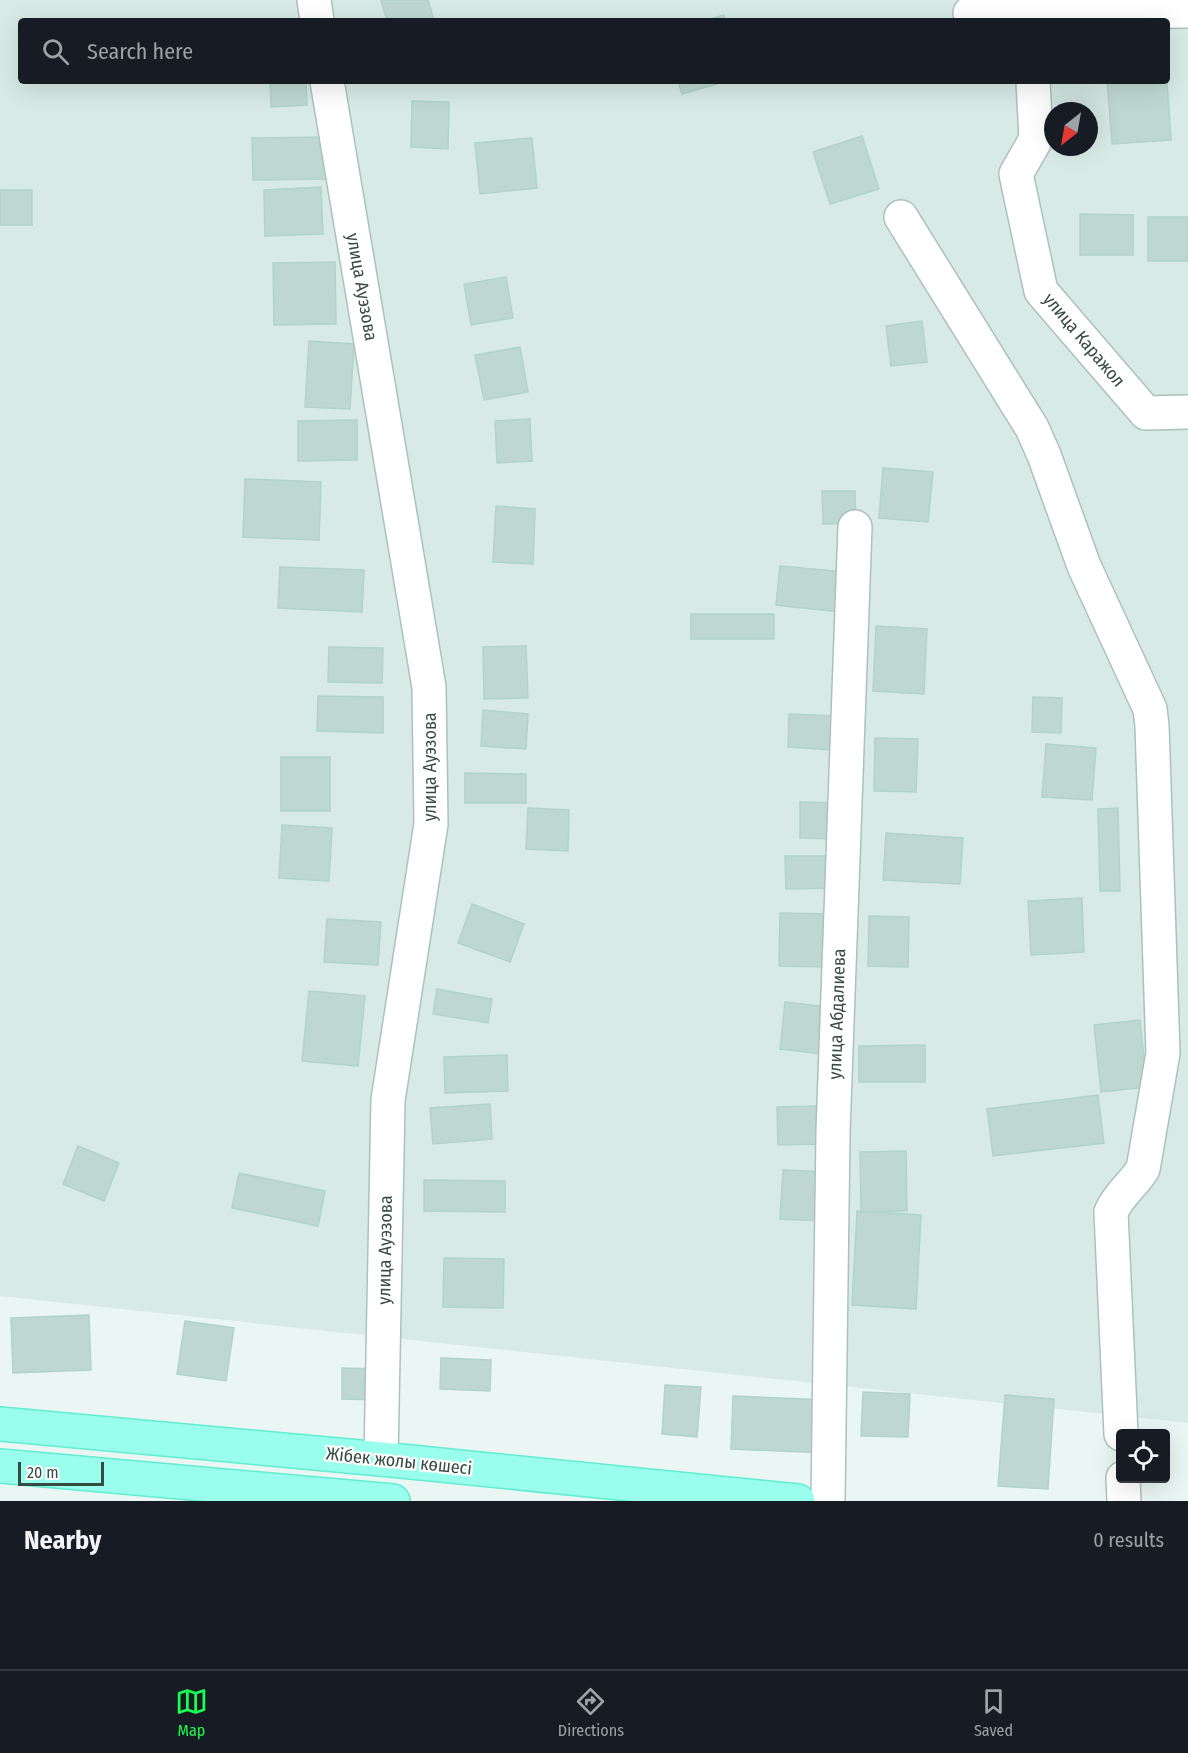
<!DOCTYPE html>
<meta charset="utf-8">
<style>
:root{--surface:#171b24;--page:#242831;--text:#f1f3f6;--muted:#9ea1a6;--line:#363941;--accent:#17ff50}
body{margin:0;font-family:"Fira Sans Condensed",sans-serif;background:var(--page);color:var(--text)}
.controls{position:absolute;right:18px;bottom:18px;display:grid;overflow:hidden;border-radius:6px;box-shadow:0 6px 24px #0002}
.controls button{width:54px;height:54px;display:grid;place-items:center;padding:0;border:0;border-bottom:2px solid var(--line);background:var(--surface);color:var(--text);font:30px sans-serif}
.compass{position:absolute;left:1044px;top:102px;width:54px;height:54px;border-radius:50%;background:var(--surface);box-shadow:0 6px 24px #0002;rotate:211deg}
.scale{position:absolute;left:18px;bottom:15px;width:86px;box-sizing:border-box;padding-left:6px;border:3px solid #374b45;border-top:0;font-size:16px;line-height:21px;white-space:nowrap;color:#374b45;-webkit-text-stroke:4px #fff;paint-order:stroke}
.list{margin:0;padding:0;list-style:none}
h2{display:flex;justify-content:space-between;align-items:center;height:78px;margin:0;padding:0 24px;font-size:26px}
h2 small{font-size:20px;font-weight:400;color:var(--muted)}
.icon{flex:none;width:33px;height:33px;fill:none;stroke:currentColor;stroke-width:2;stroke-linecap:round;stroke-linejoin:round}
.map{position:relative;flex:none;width:1188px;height:1501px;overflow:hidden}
.search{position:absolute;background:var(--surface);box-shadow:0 6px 24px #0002;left:18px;right:18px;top:18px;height:66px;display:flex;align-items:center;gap:15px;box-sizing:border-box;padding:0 21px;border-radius:6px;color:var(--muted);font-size:22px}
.sheet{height:168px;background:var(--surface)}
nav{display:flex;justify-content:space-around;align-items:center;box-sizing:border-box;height:84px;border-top:2px solid var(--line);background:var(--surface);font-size:16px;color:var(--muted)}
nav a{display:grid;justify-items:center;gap:3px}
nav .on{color:var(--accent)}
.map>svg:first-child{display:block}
.residential{fill:#d7eae6;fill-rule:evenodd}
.building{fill:#bed8d1;stroke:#b0d4c9;stroke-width:1.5}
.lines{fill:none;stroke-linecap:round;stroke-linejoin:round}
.minor-casing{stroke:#abc2bc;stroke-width:36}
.major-casing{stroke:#60edd0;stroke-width:36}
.minor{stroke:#fff;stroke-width:33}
.major{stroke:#99ffec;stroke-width:33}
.labels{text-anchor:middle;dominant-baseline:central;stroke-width:4.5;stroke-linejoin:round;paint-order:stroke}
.street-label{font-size:18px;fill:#374b45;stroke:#fff}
</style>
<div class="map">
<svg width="1188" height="1501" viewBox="0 0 1188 1501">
<rect width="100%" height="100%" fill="#eaf6f3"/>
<path class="residential" d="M0,0h1188v1423l-1188,-127zM21,21h1146v60h-1146zM1053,111h36v36h-36z"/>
<path class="building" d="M381,0h47l6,21h-47z
M724,15l1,6h-21z
M270,81h36l1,24 -36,2z
M678,81h49l-45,13z
M1107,81h60l4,59 -59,4z
M412,101l37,1 -1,47 -37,-2z
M862,136l17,53 -49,15 -17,-52z
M325,137l1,42 -73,1 -1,-42z
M532,138l5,50 -57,6 -5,-51z
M321,187l2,47 -58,2 -1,-46z
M0,190h32v35h-32z
M1080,214l53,1v40h-53z
M1148,217h40v44h-40z
M335,262l1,62 -62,1 -1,-62z
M506,277l7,41 -42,7 -7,-41z
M922,321l5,41 -36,4 -5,-40z
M309,341l45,3 -4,65 -45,-2z
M520,347l8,45 -44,8 -9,-45z
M530,419l2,42 -35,2 -2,-42z
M357,420v40l-59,1v-40z
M883,468l50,4 -5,50 -49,-4z
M245,479l76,3 -2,58 -76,-3z
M822,491h33v32l-32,1z
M496,506l39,3 -2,55 -40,-2z
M780,566l64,6 -4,40 -64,-7z
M280,567l84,3 -2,42 -84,-4z
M691,614h83v25h-83z
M876,626l51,3 -3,65 -51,-3z
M526,646l2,52 -44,1 -1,-52z
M329,647l54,1 -1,35 -54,-1z
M318,696l65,1v36l-66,-2z
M1033,697l29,1 -1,35 -29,-1z
M483,710l45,4 -2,35 -45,-3z
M789,714l48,2 -2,34 -47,-3z
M875,738l43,1 -2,53 -42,-1z
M1046,744l50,4 -4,52 -50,-3z
M281,757h49v54h-49z
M465,773l61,1v29h-61z
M800,802l39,1 -1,36 -38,-1z
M528,808l41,2 -1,41 -42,-2z
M1118,808l2,83h-20l-2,-82z
M282,825l50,3 -3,53 -50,-3z
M886,833l77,5 -3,46 -77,-4z
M785,856h54l1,32 -54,1z
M1082,898l2,54 -53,3 -3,-54z
M472,904l52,20 -14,38 -52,-19z
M780,913l49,1 -1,53 -49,-1z
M869,916l40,1 -1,50 -40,-1z
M327,919l54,3 -3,43 -54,-3z
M437,989l55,10 -4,24 -55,-9z
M309,991l56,5 -7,70 -56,-5z
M785,1002l42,5 -5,47 -42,-5z
M1140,1020l7,67 -46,5 -7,-67z
M925,1045v37h-66v-36z
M507,1055l1,36 -63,2 -1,-36z
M1098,1095l6,48 -111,13 -6,-47z
M490,1104l2,35 -59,5 -3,-36z
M824,1106l1,38 -47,1 -1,-38z
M78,1146l41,17 -15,38 -41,-17z
M906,1151l1,60 -46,1 -1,-60z
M783,1170l43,2 -2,49 -44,-2z
M239,1173l86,18 -7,35 -86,-18z
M424,1180l81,1v31l-81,-1z
M857,1211l64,4 -5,94 -64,-4z
M444,1258l60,1 -1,49 -60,-1z
M89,1315l2,55 -78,3 -2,-55z
M185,1321l49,7 -8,53 -49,-7z
M441,1358l50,2 -1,31 -50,-2z
M342,1368l38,1v31l-38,-1z
M665,1385l36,2 -4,50 -35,-3z
M863,1392l47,2 -2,43 -47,-1z
M1005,1395l49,4 -6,90 -50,-3z
M733,1396l95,4 -2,53 -95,-4z"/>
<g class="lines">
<defs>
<path id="minor" d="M314,0l3,21
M970,13l218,-2
M327,81l102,606 2,137 -43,276 -7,359
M1033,81l3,58 -20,35 25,117 105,122 42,-1
M901,217l131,211 12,27 40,111 66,143 2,17 11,327 -20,116c-11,17 -24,25 -32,43l10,222
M1123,1478l1,23
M828,1501l5,-369 22,-605"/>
<path id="major" d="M0,1424l381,35 417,42
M0,1466l393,35"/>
</defs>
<use href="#minor" class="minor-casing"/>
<use href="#major" class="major-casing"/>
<use href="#minor" class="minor"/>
<use href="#major" class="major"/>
</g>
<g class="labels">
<g class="street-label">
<text transform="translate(362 287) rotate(80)">улица Ауэзова</text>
<text transform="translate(1084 340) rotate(50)">улица Каражол</text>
<text transform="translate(430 767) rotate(-90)">улица Ауэзова</text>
<text transform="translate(837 1014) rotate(-88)">улица Абдалиева</text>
<text transform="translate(385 1250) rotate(-89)">улица Ауэзова</text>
<text transform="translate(399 1461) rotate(6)">Жібек жолы көшесі</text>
</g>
</g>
</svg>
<div class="controls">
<button><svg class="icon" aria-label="locate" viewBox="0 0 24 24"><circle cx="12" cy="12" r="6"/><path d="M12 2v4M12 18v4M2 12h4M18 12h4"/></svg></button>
</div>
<svg class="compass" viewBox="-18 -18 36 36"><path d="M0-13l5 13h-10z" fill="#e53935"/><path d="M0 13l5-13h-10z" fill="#9ea1a6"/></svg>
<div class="scale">20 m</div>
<div class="search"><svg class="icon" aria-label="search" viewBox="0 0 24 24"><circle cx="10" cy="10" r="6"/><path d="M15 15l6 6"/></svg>Search here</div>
</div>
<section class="sheet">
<h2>Nearby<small>0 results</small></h2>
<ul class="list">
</ul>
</section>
<nav>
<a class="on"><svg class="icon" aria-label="map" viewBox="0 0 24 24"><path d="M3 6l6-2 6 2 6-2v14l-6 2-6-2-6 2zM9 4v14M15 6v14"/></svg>Map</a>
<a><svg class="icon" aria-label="directions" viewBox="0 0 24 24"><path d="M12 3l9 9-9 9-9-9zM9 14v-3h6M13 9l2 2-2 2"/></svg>Directions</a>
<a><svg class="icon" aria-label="saved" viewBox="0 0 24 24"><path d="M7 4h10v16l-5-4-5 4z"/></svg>Saved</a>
</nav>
